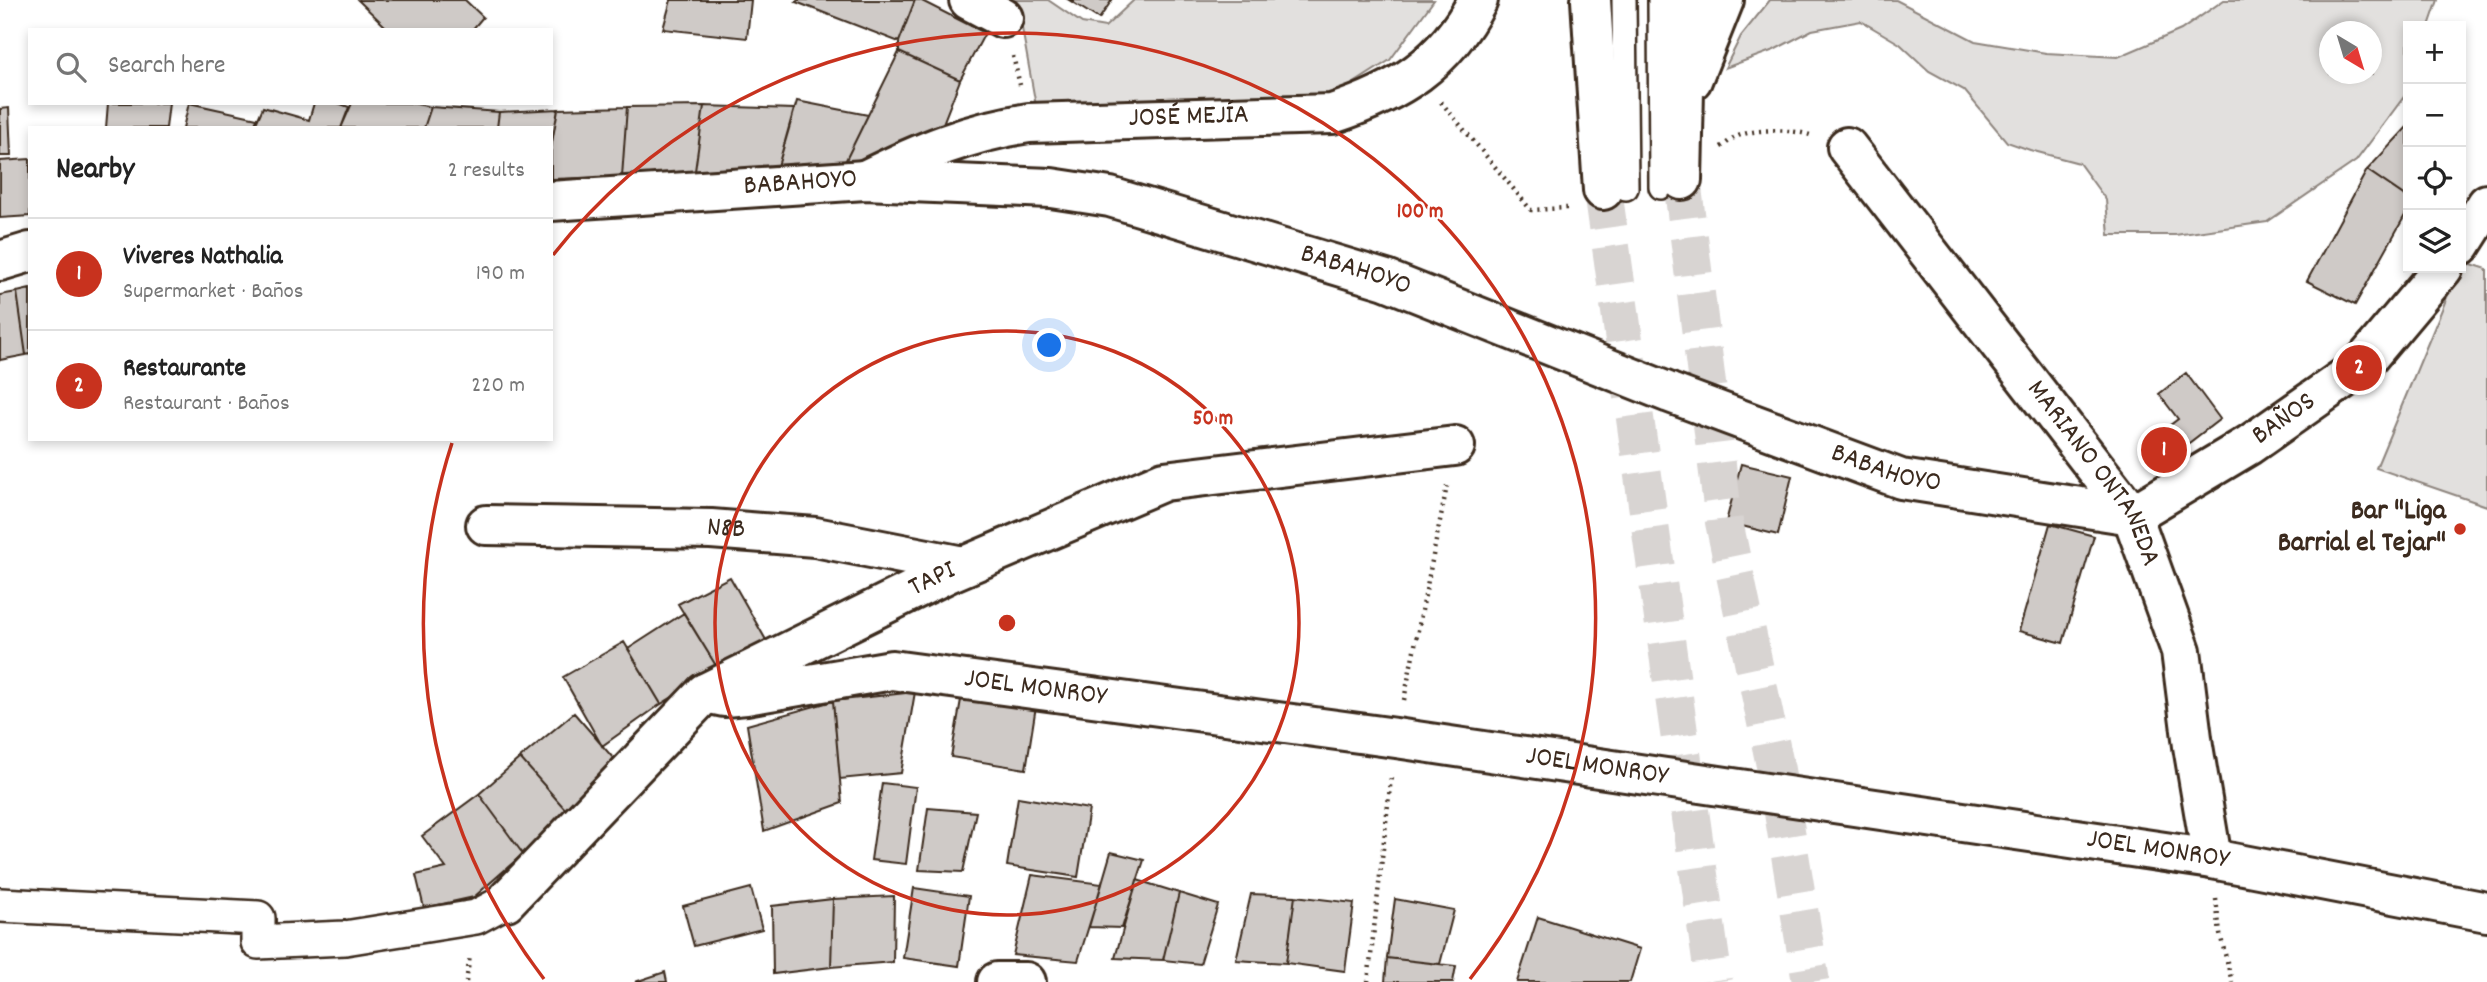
<!DOCTYPE html>
<meta charset="utf-8">
<style>
:root{--surface:#fff;--page:#f6f6f6;--text:#222;--muted:#767676;--line:#e0e0e0;--accent:#c8321e}
body{margin:0;font-family:Dekko,sans-serif;background:var(--page);color:var(--text)}
.controls{position:absolute;right:21px;top:21px;display:grid;overflow:hidden;border-radius:0px;box-shadow:0 4px 10px #0003}
.controls button{width:63px;height:63px;display:grid;place-items:center;padding:0;border:0;border-bottom:2px solid var(--line);background:var(--surface);color:var(--text);font:35px sans-serif}
.compass{position:absolute;left:2319px;top:21px;width:63px;height:63px;border-radius:50%;background:var(--surface);box-shadow:0 4px 10px #0003;rotate:142deg}
.you{position:absolute;left:1050px;top:346px;width:24px;height:24px;margin:-18px;border:5px solid #fff;border-radius:50%;background:#1a73e8;box-shadow:0 0 0 10px #1a73e833}
.badge{display:grid;place-items:center;width:46px;height:46px;border-radius:50%;background:var(--accent);color:#fff;font-size:23px;font-weight:700}
.pin{position:absolute;translate:-50% -50%;border:4px solid #fff;box-shadow:0 2px 7px #0006}
.list{margin:0;padding:0;list-style:none}
h2{display:flex;justify-content:space-between;align-items:center;height:91px;margin:0;padding:0 28px;font-size:30px}
h2 small{font-size:23px;font-weight:400;color:var(--muted)}
.list li{display:grid;grid-template-columns:46px 1fr auto;gap:21px;align-items:center;box-sizing:border-box;height:112px;padding:0 28px;border-top:2px solid var(--line)}
.list b{display:block;font-size:26px;white-space:nowrap}
.list p{margin:0;font-size:23px;white-space:nowrap;color:var(--muted)}
.list em{font-size:23px;font-style:normal;color:var(--muted)}
.icon{flex:none;width:38px;height:38px;fill:none;stroke:currentColor;stroke-width:2;stroke-linecap:round;stroke-linejoin:round}
.map{position:relative;flex:none;width:2487px;height:982px;overflow:hidden}
.search{position:absolute;background:var(--surface);box-shadow:0 4px 10px #0003;left:28px;top:28px;width:525px;height:77px;display:flex;align-items:center;gap:18px;box-sizing:border-box;padding:0 24px;border-radius:0px;color:var(--muted);font-size:26px}
.panel{position:absolute;background:var(--surface);box-shadow:0 4px 10px #0003;left:28px;top:126px;width:525px;height:315px;border-radius:0px}
.map>svg:first-child{display:block}
.green{fill:#e2e0de;stroke:#8e857e;stroke-width:2;fill-rule:evenodd}
.building{fill:#cfcac7;stroke:#3b2a1e;stroke-width:2}
.lines{fill:none;stroke-linecap:round;stroke-linejoin:round}
.primary-tunnel{stroke:#d8d4d2;stroke-width:38;stroke-dasharray:38 19;stroke-linecap:butt}
.service-casing{stroke:#3b2a1e;stroke-width:28}
.pedestrian-casing{stroke:#3b2a1e;stroke-width:38}
.minor-casing{stroke:#3b2a1e;stroke-width:44}
.primary-casing{stroke:#3b2a1e;stroke-width:44}
.path{stroke:#3b2a1e;stroke-width:4.5;stroke-dasharray:2 5;stroke-linecap:butt}
.service{stroke:#fff;stroke-width:23}
.pedestrian{stroke:#fff;stroke-width:33}
.minor{stroke:#fff;stroke-width:38}
.primary{stroke:#fff;stroke-width:38}
.ring{fill:none;stroke:#c8321e;stroke-width:3.5}
.poi-dot{fill:#c8321e;stroke:#fff;stroke-width:2.5}
.labels{text-anchor:middle;dominant-baseline:central;stroke-width:5;stroke-linejoin:round;paint-order:stroke}
.street-label{font-size:28px;fill:#3b2a1e;stroke:#fff}
.poi-label{font-size:28px;font-weight:bold;fill:#3b2a1e;stroke:#fff;text-anchor:end}
.centre{fill:#c8321e;stroke:#fff;stroke-width:3.5}
.ring-label{font-size:21px;text-anchor:middle;font-weight:bold;fill:#c8321e;stroke:#fff;stroke-width:5;stroke-linejoin:round;paint-order:stroke}
</style>
<div class="map">
<svg width="2487" height="982" viewBox="0 0 2487 982">
<rect width="100%" height="100%" fill="#fff"/>
<filter id="ink" filterUnits="userSpaceOnUse"><feTurbulence type="fractalNoise" baseFrequency=".0143" numOctaves="2"/><feDisplacementMap in="SourceGraphic" scale="14" xChannelSelector="R" yChannelSelector="G"/><feConvolveMatrix kernelMatrix="1 2 1 2 8 2 1 2 1" color-interpolation-filters="sRGB"/></filter>
<g filter="url(#ink)">
<path class="green" d="M994,0h54l34,23 23,4 29,-27h300l-44,60 -58,37 -296,9 -16,-89z
M1770,0h126l79,41 71,12 72,4 63,-27 43,-30h214l-9,26h-21v61l-2,7 -50,67 -89,61 -92,13h-66l-3,-35 -27,-37 -49,-13 -23,-8 -43,-52 -35,-19 -29,-27 -39,-23 -49,9 -38,20 -49,18 16,-32zM2330,32h42v42h-42z
M2462,261l25,8v237l-111,-38z"/>
<path class="building" d="M358,0h107l18,17 -11,13h-83z
M671,0h80l-4,38 -84,-9z
M798,0h117l-16,42 -103,-40z
M915,0h5l65,33 -25,47 -61,-28v-10z
M1069,0h43l-13,19z
M899,52l61,28 -27,69 -90,17z
M797,101l71,14 -25,51 -66,4z
M108,103h61l-3,25h-60z
M189,103l68,15 -3,10h-71z
M314,103h24l11,4 -8,21h-87l9,-21 46,13z
M352,103h60l19,4 -7,21h-83z
M704,106l90,3 -17,61 -82,1z
M704,106l-9,65 -73,6 5,-70z
M431,107l68,5 -2,16h-73z
M627,107l-5,70 -71,2v-31l7,-39z
M9,108l2,48h-11v-47z
M558,109l-7,39v-20h-54l2,-16z
M2408,126v72l-41,-28z
M30,159v57l-30,2v-57z
M2367,170l41,28v12l-53,95 -48,-24z
M30,289v65l-4,1 -9,-63z
M17,292l9,63 -26,5v-65z
M2186,373l34,46 -61,47 -15,-21 34,-26 -19,-25z
M1741,464l51,12 -14,59 -52,-13z
M2050,524l44,12 -31,107 -44,-12z
M730,577l36,63 -48,29 -40,-65z
M684,613l34,56 -57,35 -33,-55z
M624,642l37,62 -59,42 -39,-69z
M915,692l-14,81 -61,6 -7,-78z
M962,694l74,12 -10,63 -75,-12z
M833,701l9,102 -78,28 -17,-106z
M574,713l40,46 -48,51 -46,-52z
M520,758l46,52 -43,44 -44,-60z
M882,783l34,4 -10,77 -35,-4z
M479,794l44,60 -49,43 -50,11 -8,-33 30,-7 -24,-32z
M1018,797l71,12 -11,68 -71,-11z
M928,808l48,4 -13,60 -44,-2z
M1111,852l33,8 -22,68 -33,-1z
M1032,875l70,9 -24,77 -65,-6z
M1137,880l42,13 -16,67 -48,-2z
M751,888l11,41 -68,17 -11,-40z
M914,888l55,8 -10,70 -56,-8z
M1179,893l39,12 -18,59 -37,-4z
M1251,894l44,2 -9,67 -50,-3z
M894,896l-1,66 -62,5 2,-68z
M1295,896l59,7 -9,68 -59,-8z
M833,899l-2,68 -58,7 -1,-68z
M1395,899l59,11 -14,54 -53,-6z
M1538,917l102,32 -10,33h-113z
M1387,958l69,8 -3,16h-68z
M665,972l2,10h-32z"/>
<g class="lines">
<path class="primary-tunnel" d="M1682,180l42,342 52,248 35,212
M1603,190l111,792"/>
<defs>
<path id="service" d="M1624,0l2,188
M1660,0l1,187"/>
<path id="pedestrian" d="M0,905l258,13v24l87,-4 131,-21 30,-16"/>
<g id="minor">
<path d="M969,0l34,18"/>
<path id="s1" d="M1847,147l285,368 49,136 12,95 19,113"/>
<path id="s2" d="M867,179c54,-27 102,-47 162,-56l303,-9c67,-22 113,-50 146,-114"/>
<path id="s3" d="M551,201l314,-21 186,8 59,9 276,83 284,113 231,86 231,36"/>
<path d="M2461,245l26,-41"/>
<path d="M0,261l30,-9"/>
<path id="s4" d="M2132,515l117,-70 110,-77 84,-100"/>
<path id="s5" d="M486,525l225,4 104,8 148,29"/>
<path id="s6" d="M705,693l19,4 22,-2 146,-25 504,68 816,121 275,53"/>
<path id="s7" d="M506,901l199,-208 243,-120 216,-92 291,-35"/>
<path d="M997,982h29"/>
</g>
<path id="primary" d="M1591,0l12,190
M1692,80l32,-80
M1682,180l4,-180"/>
</defs>
<use href="#service" class="service-casing"/>
<use href="#pedestrian" class="pedestrian-casing"/>
<use href="#minor" class="minor-casing"/>
<use href="#primary" class="primary-casing"/>
<path class="path" d="M1013,56l7,29
M1441,102l90,108 36,-2
M1721,147c5,-3 10,-8 15,-10 17,-9 56,-8 74,-2
M1404,700l43,-214
M2216,899l4,35 12,48
M466,982l4,-26
M1368,982l23,-204"/>
<use href="#service" class="service"/>
<use href="#pedestrian" class="pedestrian"/>
<use href="#minor" class="minor"/>
<use href="#primary" class="primary"/>
</g>
</g>
<g class="ring">
<circle cx="1007" cy="623" r="292"/>
<path d="M544 979A584 584 0 0 1 452 443M553 255A584 584 0 0 1 1470 979"/>
</g>
<circle class="poi-dot" cx="2460" cy="529" r="7"/>
<g class="labels">
<g class="street-label">
<text stroke="none"><textPath href="#s2" startOffset="332">JOSÉ MEJÍA</textPath></text>
<text stroke="none"><textPath href="#s3" startOffset="250">BABAHOYO</textPath></text>
<text stroke="none"><textPath href="#s3" startOffset="817">BABAHOYO</textPath></text>
<text stroke="none"><textPath href="#s4" startOffset="180">BAÑOS</textPath></text>
<text stroke="none"><textPath href="#s3" startOffset="1384">BABAHOYO</textPath></text>
<text stroke="none"><textPath href="#s1" startOffset="410">MARIANO ONTANEDA</textPath></text>
<text stroke="none"><textPath href="#s5" startOffset="240">N8B</textPath></text>
<text stroke="none"><textPath href="#s7" startOffset="542">TAPI</textPath></text>
<text stroke="none"><textPath href="#s6" startOffset="334">JOEL MONROY</textPath></text>
<text stroke="none"><textPath href="#s6" startOffset="901">JOEL MONROY</textPath></text>
<text stroke="none"><textPath href="#s6" startOffset="1468">JOEL MONROY</textPath></text>
</g>
<g class="poi-label">
<text x="2446" y="513">Bar "Liga<tspan x="2446" dy="32">Barrial el Tejar"</tspan></text>
</g>
</g>
<circle cx="1007" cy="623" r="10" class="centre"/>
<g class="ring-label">
<text x="1420" y="217">100 m</text>
<text x="1213" y="424">50 m</text>
</g>
</svg>
<div class="controls">
<button>+</button>
<button>−</button>
<button><svg class="icon" aria-label="locate" viewBox="0 0 24 24"><circle cx="12" cy="12" r="6"/><path d="M12 2v4M12 18v4M2 12h4M18 12h4"/></svg></button>
<button><svg class="icon" aria-label="layers" viewBox="0 0 24 24"><path d="M12 4l9 5-9 5-9-5zM3 14l9 5 9-5"/></svg></button>
</div>
<svg class="compass" viewBox="-18 -18 36 36"><path d="M0-13l5 13h-10z" fill="#e53935"/><path d="M0 13l5-13h-10z" fill="#767676"/></svg>
<div class="you"></div>
<div class="pin badge" style="left:2164px;top:450px">1</div>
<div class="pin badge" style="left:2359px;top:368px">2</div>
<div class="search"><svg class="icon" aria-label="search" viewBox="0 0 24 24"><circle cx="10" cy="10" r="6"/><path d="M15 15l6 6"/></svg>Search here</div>
<section class="panel">
<h2>Nearby<small>2 results</small></h2>
<ul class="list">
<li><span class="badge">1</span><div><b>Viveres Nathalia</b><p>Supermarket · Baños</p></div><em>190 m</em></li>
<li><span class="badge">2</span><div><b>Restaurante</b><p>Restaurant · Baños</p></div><em>220 m</em></li>
</ul>
</section>
</div>
